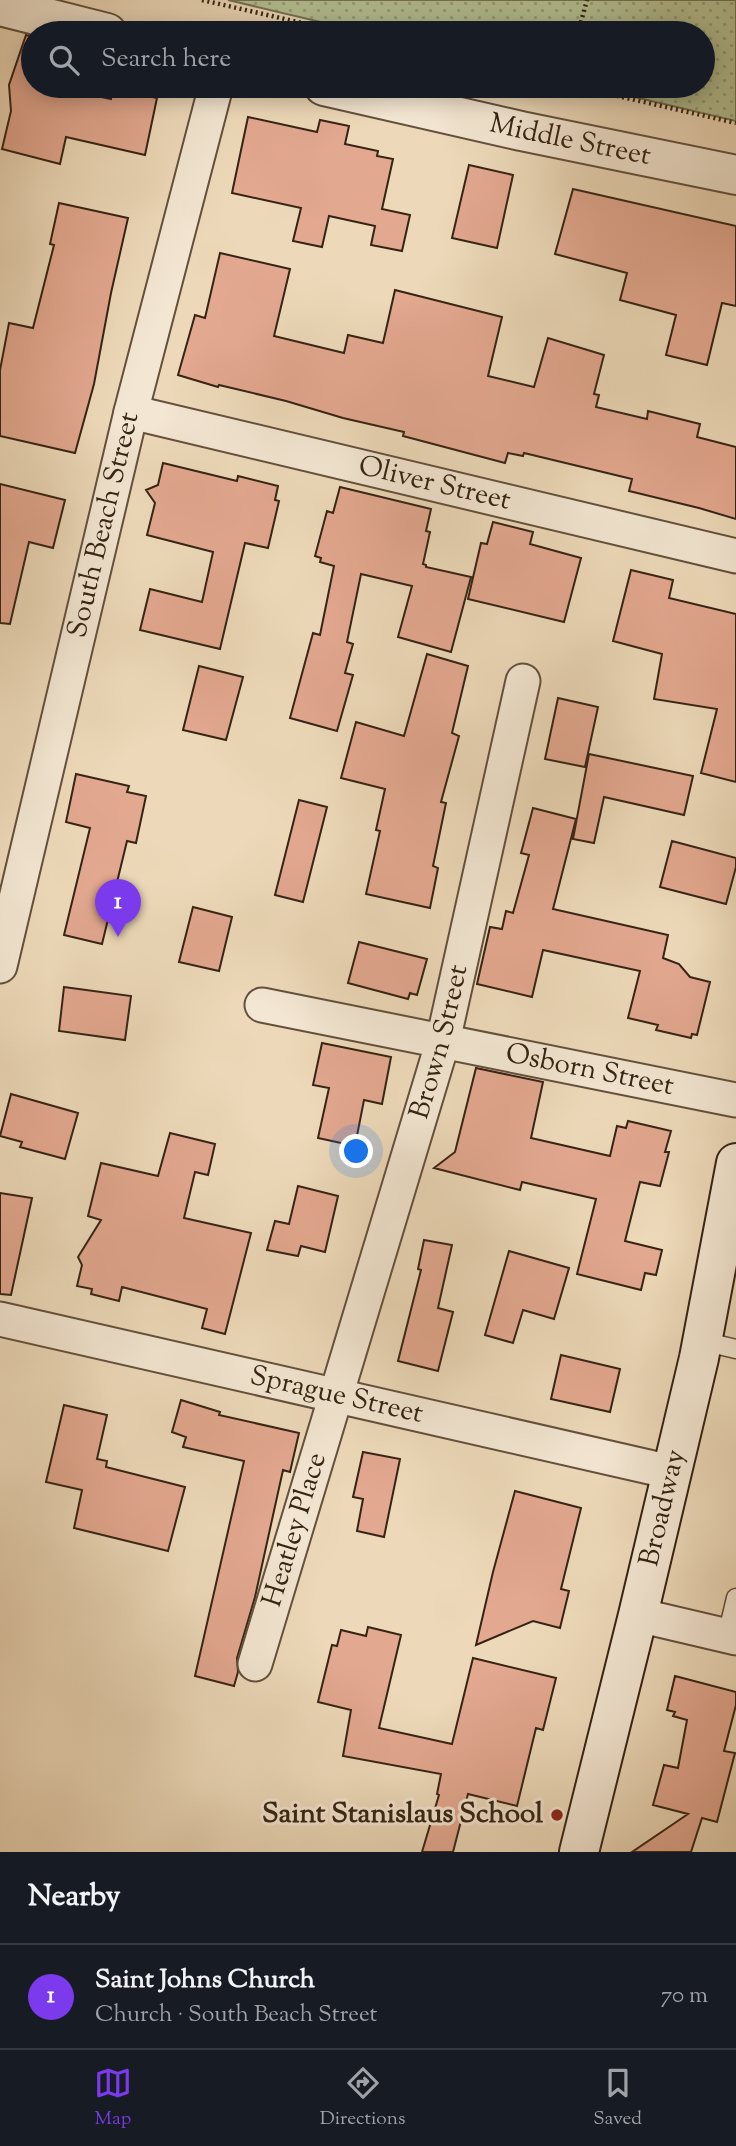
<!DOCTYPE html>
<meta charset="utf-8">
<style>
:root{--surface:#171b24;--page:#20242c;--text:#f1f3f6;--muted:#9ea1a6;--line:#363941;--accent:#7c3aed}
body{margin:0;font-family:"Sorts Mill Goudy",serif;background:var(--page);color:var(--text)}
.you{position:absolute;left:357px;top:1152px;width:24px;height:24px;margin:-18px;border:5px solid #fff;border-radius:50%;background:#1a73e8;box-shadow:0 0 0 10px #1a73e833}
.badge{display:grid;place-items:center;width:46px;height:46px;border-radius:50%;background:var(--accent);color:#fff;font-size:23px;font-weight:700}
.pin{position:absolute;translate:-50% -58px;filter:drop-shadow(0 2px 4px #0008)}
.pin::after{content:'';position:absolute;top:37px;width:24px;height:21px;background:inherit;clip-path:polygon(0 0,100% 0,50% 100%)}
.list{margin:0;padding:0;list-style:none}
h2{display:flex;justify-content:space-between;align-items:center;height:91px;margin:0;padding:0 28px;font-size:30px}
h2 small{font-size:23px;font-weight:400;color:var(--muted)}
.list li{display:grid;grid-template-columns:46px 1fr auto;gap:21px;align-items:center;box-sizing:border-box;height:105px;padding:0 28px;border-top:2px solid var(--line)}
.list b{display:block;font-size:26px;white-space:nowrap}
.list p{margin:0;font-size:23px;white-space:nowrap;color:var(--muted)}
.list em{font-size:23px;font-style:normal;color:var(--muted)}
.icon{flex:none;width:38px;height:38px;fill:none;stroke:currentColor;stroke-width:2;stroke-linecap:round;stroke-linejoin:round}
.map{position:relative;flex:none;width:736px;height:1852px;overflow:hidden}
.search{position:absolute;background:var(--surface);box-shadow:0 4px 18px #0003;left:21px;right:21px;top:21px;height:77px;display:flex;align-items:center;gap:18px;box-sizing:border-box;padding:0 24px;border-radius:38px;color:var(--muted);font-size:26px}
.sheet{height:196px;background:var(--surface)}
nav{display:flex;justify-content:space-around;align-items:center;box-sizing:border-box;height:98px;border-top:2px solid var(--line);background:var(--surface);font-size:19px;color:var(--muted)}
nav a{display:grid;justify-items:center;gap:4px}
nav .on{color:var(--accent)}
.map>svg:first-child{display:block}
.green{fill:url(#green-dots);stroke:#747254;stroke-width:2}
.building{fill:#e3a890;stroke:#352314;stroke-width:2}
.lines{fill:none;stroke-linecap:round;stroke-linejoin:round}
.service-casing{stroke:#63503d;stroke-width:21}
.minor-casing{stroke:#63503d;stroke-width:37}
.tertiary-casing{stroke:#63503d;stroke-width:42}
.secondary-casing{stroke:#352314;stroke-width:42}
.path{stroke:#352314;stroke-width:4.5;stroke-dasharray:2 3.5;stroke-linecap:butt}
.service{stroke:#f3e6d2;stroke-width:18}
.minor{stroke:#f3e6d2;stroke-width:33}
.tertiary{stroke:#f3e6d2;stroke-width:38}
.secondary{stroke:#f3e6d2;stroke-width:38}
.poi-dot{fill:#8f2418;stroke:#f3e6d2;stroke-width:2.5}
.labels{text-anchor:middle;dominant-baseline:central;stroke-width:6;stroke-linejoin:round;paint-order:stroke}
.street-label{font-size:28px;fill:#352314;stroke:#f3e6d2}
.poi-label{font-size:28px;font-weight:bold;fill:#352314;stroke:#f3e6d2;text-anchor:end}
</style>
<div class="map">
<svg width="736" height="1852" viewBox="0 0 736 1852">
<defs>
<pattern id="green-dots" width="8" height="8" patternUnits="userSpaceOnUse" patternTransform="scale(1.75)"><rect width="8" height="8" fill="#b3c093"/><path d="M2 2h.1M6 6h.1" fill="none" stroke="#929c77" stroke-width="1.8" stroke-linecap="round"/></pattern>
</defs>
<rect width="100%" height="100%" fill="#edd9b9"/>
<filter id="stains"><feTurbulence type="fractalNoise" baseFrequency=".00286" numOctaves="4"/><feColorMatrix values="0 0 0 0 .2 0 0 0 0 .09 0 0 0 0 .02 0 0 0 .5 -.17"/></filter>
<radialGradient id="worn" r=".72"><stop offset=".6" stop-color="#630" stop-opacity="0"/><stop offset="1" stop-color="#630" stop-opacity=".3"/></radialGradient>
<path class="green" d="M228,0h508v121l-148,-35h115v-53h-336z"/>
<path class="building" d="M26,35l7,2v49h30v3l48,10 2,-11 44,10 -12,57 -79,-18 -6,27 -58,-15 9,-38 -2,-26z
M248,117l69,15 3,-12 29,6 -4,18 33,7 -1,5 16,3 -11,50 28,6 -8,36 -31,-6 4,-19 -46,-10 -7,31 -29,-6 8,-33 -69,-15z
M469,165l44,10 -16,73 -45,-10z
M573,189l163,37v80l-14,-3 -15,62 -41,-10 10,-40 -56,-15 7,-27 -72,-19z
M59,203l69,15 -17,75 -17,91 -19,69 -75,-17v-66l9,-47 24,5 21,-83 -4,-1z
M220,253l70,16 -16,67 70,17 4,-18 35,8 12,-53 107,27 -14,59 46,11 14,-49 56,17 -10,39 5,1 -3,12 51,12 1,-8 52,13 -3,13 39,10v72l-37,-11 -70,-17 3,-12 -108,-26 -1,3 -15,-3 -3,10 -102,-27 1,-4 -61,-14 -57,-17 -67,-16 -1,2 -40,-12 17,-60 10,3z
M163,463l74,18 1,-5 40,10 -3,14 4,1 -11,47 -23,-5 -25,106 -80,-19 10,-41 52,13 11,-50 -66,-17 8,-32 -9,-13 12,-5z
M0,484l65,16 -12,48 -24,-6 -19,82 -10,-1z
M340,487l91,22 -5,22 4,1 -7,32 3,1v2l45,10 -20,75 -53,-15 14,-51 -51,-12 -14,68 6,2 -8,29 8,2 -16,56 -47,-13 23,-85 7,2 14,-69 -14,-4 1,-4 -6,-2 12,-45 6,2z
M493,522l40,10 -3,12 51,14 -17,64 -96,-23 13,-56 6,1z
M631,570l42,10 -4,18 67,16v168l-35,-9 16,-64 -63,-10 8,-45 -49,-13z
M427,654l41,12 -16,67 7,3 -18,66 5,1 -13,63 5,2 -8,40 -64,-14 14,-63 -4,-1 9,-41 -44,-11 15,-56 48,14z
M199,666l44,11 -17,63 -43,-10z
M558,698l40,9 -13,60 -40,-8z
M589,754l104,22 -9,39 -80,-18 -10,46 -21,-4z
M76,774l53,12 -2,6 19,4 -10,47 -9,-2 -25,103 -38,-9 26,-107 -24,-6z
M299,800l28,7 -24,95 -28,-7z
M533,808l43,11 -23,90 115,26 -5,23 16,6 11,13 20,5 -13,53 -5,-1 -1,4 -35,-8 2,-5 -30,-7 12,-47 -97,-21 -11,47 -55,-13 13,-57 12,2 4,-18 7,2 16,-58 -8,-2z
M672,841l64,17v9l-10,37 -66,-17z
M193,907l39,10 -13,54 -40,-9z
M359,942l68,17 -10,36 -7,-2 -2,6 -60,-16z
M64,987l67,9 -6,44 -66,-9z
M322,1043l69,14 -9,47 -18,-4 -9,46 -37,-8 11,-50 -16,-3z
M476,1068l67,14 -12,56 79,18 7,-30 9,2 2,-7 43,10 -6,21h4l-9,34 -20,-4 -15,59 37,9 -6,25 -11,-2 -4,17 -64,-16 19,-75 -74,-17 -2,8 -86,-22 21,-16z
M11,1094l67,19 -13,46 -45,-12 2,-5 -22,-6z
M170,1133l45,11 -7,31 -13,-3 -11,46 67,15 -26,101 -23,-6 5,-19 -85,-22 -3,14 -28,-7 1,-5 -15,-3 5,-21 -4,-8 23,-37 -13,-4 13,-53 57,13z
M298,1186l40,10 -13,56 -24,-6 -3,10 -31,-6 8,-29 14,3z
M0,1193l32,5 -21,97 -11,-1z
M424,1240l28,5 -14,63 15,4 -15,59 -40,-10 23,-91 -3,-1z
M509,1251l60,17 -15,51 -31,-9 -10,33 -28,-8z
M561,1355l59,14 -10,43 -59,-13z
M181,1400l39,12 -1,3 80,18 -9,39 -7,-2 -28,127 -18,61 1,14 -4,14 -39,-10 49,-215 -61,-14 3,-10 -14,-5z
M64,1405l43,10 -10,44 10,2 -1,6 79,20 -17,64 -94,-23 8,-38 -36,-8z
M363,1452l37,7 -16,78 -27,-6 6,-32 -10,-2z
M515,1491l66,17 -20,81 8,2 -9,37 -27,-7 -57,24 17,-73z
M368,1627l33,8 -22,93 73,16 21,-86 83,20 -13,52 -7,-2 -19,78 -49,-12 -15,58h-31l17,-57 -2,-1 4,-20 -98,-18 8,-46 -33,-8 14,-57 5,1 4,-16 25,6z
M675,1676l61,16v13l-12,46 11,2 -18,69 -15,-4 -11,34h-59l56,-38 -35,-9 11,-40 14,3 9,-48 -14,-4 2,-4 -8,-2z"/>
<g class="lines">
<defs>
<path id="service" d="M702,1341l34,8
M727,1636l9,-38"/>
<g id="minor">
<path id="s1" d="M131,412l605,144"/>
<path id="s2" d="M0,966l131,-554 85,-326"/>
<path id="s3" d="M262,1005l474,95"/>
<path id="s4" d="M0,1319l671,153"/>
<path d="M638,1615l98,23"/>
<path id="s5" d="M255,1664l188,-623 80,-360"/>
</g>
<g id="tertiary">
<path d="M0,6l107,27"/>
<path id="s6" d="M324,86l197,45 215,44"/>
</g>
<g id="secondary">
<path id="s7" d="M579,1852l59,-237 61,-257 37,-195"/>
</g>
</defs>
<use href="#service" class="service-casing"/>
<use href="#minor" class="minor-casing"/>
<use href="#tertiary" class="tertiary-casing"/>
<use href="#secondary" class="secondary-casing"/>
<path class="path" d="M202,0l144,33
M578,33l9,-33
M574,86l162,37"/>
<use href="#service" class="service"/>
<use href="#minor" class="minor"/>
<use href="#tertiary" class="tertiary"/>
<use href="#secondary" class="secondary"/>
</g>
<circle class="poi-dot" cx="557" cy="1815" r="7"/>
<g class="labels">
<g class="street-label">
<text stroke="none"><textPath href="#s6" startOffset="252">Middle Street</textPath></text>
<text stroke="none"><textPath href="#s1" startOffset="312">Oliver Street</textPath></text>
<text stroke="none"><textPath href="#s2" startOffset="453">South Beach Street</textPath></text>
<text stroke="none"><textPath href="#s5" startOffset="649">Brown Street</textPath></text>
<text stroke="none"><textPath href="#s3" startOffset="334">Osborn Street</textPath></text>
<text stroke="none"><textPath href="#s4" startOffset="345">Sprague Street</textPath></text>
<text stroke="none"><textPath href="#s7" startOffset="354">Broadway</textPath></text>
<text stroke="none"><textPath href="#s5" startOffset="140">Heatley Place</textPath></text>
</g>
<g class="poi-label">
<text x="543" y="1815">Saint Stanislaus School</text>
</g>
</g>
<rect width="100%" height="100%" filter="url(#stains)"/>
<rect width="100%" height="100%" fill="url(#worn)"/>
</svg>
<div class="you"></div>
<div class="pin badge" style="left:118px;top:937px">1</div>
<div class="search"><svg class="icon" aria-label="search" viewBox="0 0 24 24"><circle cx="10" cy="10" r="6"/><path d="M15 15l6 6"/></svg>Search here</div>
</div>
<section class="sheet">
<h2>Nearby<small></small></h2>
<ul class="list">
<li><span class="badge">1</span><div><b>Saint Johns Church</b><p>Church · South Beach Street</p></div><em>70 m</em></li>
</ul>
</section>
<nav>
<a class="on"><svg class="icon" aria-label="map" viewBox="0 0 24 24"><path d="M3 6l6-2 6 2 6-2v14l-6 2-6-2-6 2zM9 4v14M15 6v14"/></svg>Map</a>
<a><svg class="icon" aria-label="directions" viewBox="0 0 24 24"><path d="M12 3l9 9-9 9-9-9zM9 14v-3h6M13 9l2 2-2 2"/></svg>Directions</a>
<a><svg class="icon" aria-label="saved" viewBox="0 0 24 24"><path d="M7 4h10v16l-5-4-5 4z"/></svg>Saved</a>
</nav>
